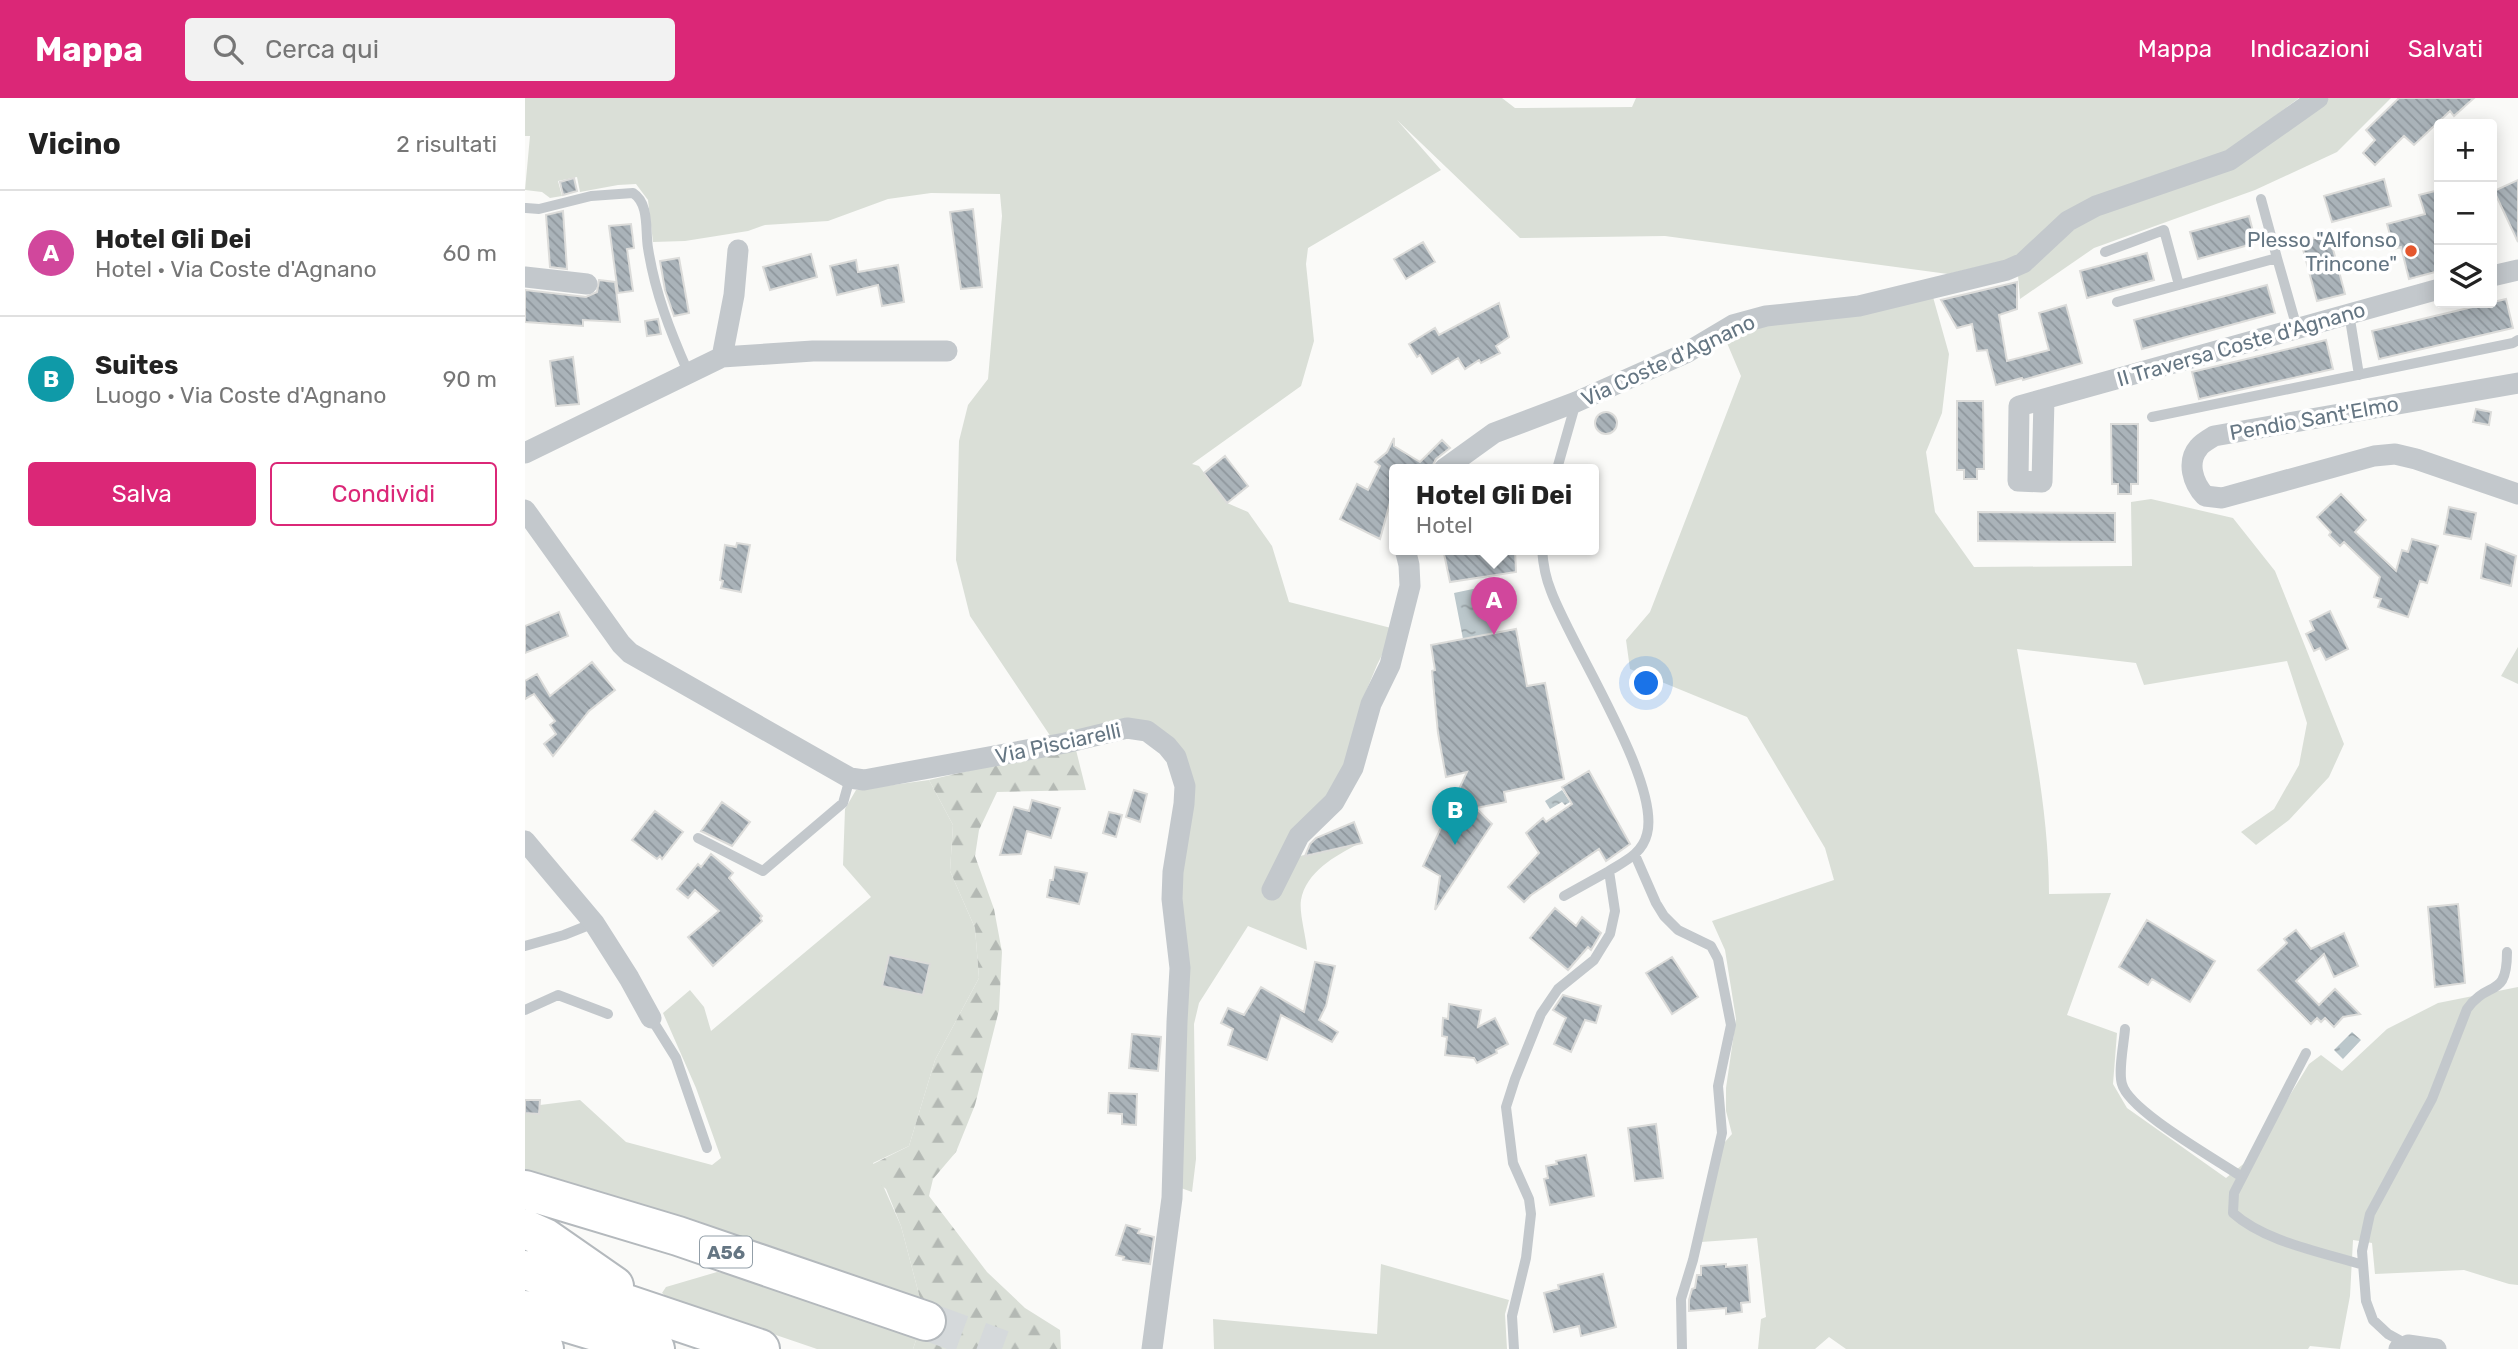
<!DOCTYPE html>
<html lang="it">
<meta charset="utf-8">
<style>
:root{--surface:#fff;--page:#f2f2f2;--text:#222;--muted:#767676;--line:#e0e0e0;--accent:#db2777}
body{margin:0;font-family:Rubik,sans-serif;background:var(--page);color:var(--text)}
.controls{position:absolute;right:21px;top:21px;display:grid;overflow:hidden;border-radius:7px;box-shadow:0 4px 18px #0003}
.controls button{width:63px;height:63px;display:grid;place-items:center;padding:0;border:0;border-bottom:2px solid var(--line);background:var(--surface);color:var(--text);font:35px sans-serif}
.you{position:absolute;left:1122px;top:586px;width:24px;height:24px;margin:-18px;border:5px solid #fff;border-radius:50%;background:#1a73e8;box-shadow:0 0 0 10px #1a73e833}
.badge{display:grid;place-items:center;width:46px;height:46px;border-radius:50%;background:var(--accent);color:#fff;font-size:23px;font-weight:700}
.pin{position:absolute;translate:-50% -58px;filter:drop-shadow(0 2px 4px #0008)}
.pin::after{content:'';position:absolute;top:37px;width:24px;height:21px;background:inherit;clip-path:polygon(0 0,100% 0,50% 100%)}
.popup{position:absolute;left:864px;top:366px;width:210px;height:91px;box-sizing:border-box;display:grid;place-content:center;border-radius:7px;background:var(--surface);filter:drop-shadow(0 2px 5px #0005);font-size:23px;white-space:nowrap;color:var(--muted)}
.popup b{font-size:26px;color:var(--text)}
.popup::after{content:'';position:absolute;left:50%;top:100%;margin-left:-14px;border:14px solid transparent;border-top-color:var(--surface)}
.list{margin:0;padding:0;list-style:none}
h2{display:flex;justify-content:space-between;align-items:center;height:91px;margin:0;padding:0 28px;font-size:30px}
h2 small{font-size:23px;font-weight:400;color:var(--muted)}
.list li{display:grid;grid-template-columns:46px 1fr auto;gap:21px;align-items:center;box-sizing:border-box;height:126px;padding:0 28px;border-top:2px solid var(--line)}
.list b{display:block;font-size:26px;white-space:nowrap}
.list p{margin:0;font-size:23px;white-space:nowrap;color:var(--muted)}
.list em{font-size:23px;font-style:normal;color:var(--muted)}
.actions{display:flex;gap:14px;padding:21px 28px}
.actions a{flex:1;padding:16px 0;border:2px solid var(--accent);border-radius:7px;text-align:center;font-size:24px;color:var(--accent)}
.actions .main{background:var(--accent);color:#fff}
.icon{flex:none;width:38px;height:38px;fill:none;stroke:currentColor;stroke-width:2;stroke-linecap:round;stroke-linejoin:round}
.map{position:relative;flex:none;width:1993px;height:1251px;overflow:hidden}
header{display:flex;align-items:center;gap:42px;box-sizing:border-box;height:98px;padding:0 35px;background:var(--accent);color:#fff}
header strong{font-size:33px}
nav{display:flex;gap:38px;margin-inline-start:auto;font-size:24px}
.search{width:490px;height:63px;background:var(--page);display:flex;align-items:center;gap:18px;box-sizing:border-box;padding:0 24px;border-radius:7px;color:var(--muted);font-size:26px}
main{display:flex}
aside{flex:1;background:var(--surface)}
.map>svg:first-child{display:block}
.grass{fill:#dadfd7}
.forest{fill:url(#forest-firs)}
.water{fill:url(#water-ripples)}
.building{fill:url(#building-back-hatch);stroke:#dcdcda;stroke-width:2}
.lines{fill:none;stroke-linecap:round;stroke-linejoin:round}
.highway-tunnel{stroke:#d5d9db;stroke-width:38;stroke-dasharray:38 19;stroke-linecap:butt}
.highway-casing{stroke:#b4b9bd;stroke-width:42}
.lane{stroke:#c3c8cc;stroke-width:10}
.street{stroke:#c3c8cc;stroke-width:21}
.highway{stroke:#fff;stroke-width:38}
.poi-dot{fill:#e4572e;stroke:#fff;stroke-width:2.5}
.labels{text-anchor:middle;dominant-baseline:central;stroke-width:7;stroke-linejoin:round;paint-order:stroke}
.shield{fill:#fff;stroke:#939fa8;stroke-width:2}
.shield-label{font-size:19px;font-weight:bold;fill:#657683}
.poi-label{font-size:21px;fill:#657683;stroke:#fff;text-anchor:end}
.street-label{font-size:21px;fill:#657683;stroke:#fff}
</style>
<header>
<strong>Mappa</strong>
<div class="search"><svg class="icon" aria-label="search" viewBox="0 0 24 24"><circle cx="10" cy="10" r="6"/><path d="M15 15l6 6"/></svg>Cerca qui</div>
<nav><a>Mappa</a><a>Indicazioni</a><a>Salvati</a></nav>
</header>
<main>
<aside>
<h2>Vicino<small>2 risultati</small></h2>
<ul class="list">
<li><span class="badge" style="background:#d1479c">A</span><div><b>Hotel Gli Dei</b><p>Hotel · Via Coste d'Agnano</p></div><em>60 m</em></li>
<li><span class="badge" style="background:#0f9aa8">B</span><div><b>Suites</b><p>Luogo · Via Coste d'Agnano</p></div><em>90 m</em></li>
</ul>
<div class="actions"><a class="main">Salva</a><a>Condividi</a></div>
</aside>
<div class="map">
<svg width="1993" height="1251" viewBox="0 0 1993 1251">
<defs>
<pattern id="forest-firs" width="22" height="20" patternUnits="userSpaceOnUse" patternTransform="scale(1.75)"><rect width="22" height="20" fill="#dadfd7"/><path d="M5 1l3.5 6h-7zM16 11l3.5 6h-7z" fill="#b4b9b4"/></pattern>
<pattern id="water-ripples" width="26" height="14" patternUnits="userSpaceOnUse" patternTransform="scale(1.75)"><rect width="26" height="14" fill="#bbc7cb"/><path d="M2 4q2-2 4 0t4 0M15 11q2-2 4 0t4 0" fill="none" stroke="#9ca6aa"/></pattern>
<pattern id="building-back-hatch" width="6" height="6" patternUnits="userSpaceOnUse" patternTransform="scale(1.75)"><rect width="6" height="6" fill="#aab3b9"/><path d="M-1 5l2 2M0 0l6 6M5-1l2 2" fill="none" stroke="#8e969c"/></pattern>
</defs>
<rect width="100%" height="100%" fill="#fafaf8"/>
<path class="grass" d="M0,0h977l13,10 117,-1 4,-9h663l-77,58 -73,21 -84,37 -46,43 -71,17 -283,-38 -145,2 -123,-118 44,50 -133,78 -2,16 8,77 -13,45 -109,78 7,2 28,37 21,9 24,34 17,56 106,27 -18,36 -15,36 -12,59 -65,99 73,-15c-23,12 -52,28 -57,56 -2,13 5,36 6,50l-59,-24 -49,77 -5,21 2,135 -4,33 -11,-4 -3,-295 12,-101 -35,-65 -104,10 -81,-121 -14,-56 3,-119 9,-36 20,-26 14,-163 -2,-22 -69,-1 -43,6 -60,22 -63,4 -17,6 -63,10 -32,1 -5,-42 -12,-16 -18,1 -38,7 -3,-15 -19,4 4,15 -12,2 -8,-6 -17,-2 5,-54h-5z
M1804,0h62l-54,54 -82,38 -161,58 -74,51 -2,-24 57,-50 207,-91z
M1408,199l16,57 -7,59 -16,39 9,60 39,55 158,-1 -1,-64 20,-3 82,19 42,53 69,173 -15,33 -40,43 -33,25 -15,-13 33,-23 25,-44 8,-42 -20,-62 -143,24 -8,-22 -119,-14c14,81 32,162 32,245l62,-1 -44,122 50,18 -4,51 14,24 99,70 26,-21 57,-93 12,-9 21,16 45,-42 51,-26 80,-16v298l-9,-1 -45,-14 -89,4 -3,-31 -19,-3 -3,56 -10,53 -30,-3 -2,3h-462l-17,-12 -14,12h-57l3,-30 5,-2 -9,-79 -56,4 23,-99 8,-9 -6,-23v-23l10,-69 -11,-69 -13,-29 122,-41 -9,-32 -78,-131 -117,-48 -4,-29 24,-28 91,-236 -14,-33 33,-17z
M1993,549v37l-17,-8z
M404,682l24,45 -3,46 25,57 4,50 -44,82 -26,86 -36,17 28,63 21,80 -19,-11 -307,-105 -71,-20v-57l14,1 1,-9 40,-5 46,42 86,23 9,-7 -25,-70 -33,-75 27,-23 14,17 7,24 160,-134 -28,-32 2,-56 11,-19z
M856,1166l128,36 -4,14 2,35h-293l-1,-30 164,15z
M192,1174l22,3 153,55 27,1 -6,18h-96l-149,-51 -6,-5 4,-6z"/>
<path class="forest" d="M550,648l11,44 -89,2 -18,38 -4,26 19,53 8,43 -3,58 -24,95 -19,47 -23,27 -4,17 58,76 38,36 35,22 1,19h-148l6,-18 3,-25 -21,-80 -15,-37 -15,-12 2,-13 36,-18 26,-86 44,-82 -4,-50 -25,-57 3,-46 -24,-45z"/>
<path class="water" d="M962,488l9,47 -33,6 -9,-46z
M1037,692l8,12 -5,3 -3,-3 -12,7 -5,-8z
M1827,934l9,8 -18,19 -9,-9z"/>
<path class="building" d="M1874,0h75l-20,18 -4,-5 -36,34 -10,-9 -29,29 -12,-12 12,-13 -9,-10z
M49,80l3,13 -14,4 -3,-13z
M1859,81l7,27 -59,16 -8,-26z
M1993,82v62l-24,-51z
M1914,92v81l-30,8 -8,-32 -7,2 -7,-25 38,-10 -6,-19z
M448,111l9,78 -21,2 -11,-77z
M38,113l4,58 -17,-2 -4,-52z
M1724,118l7,27 -58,16 -8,-27z
M106,126l3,24 -7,1 6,42 -15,2 -9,-67z
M1804,136l16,60 -28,7 -16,-59z
M898,144l12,20 -29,17 -12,-20z
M1622,155l7,27 -67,18 -7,-27z
M286,156l6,23 -47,13 -7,-23z
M154,160l10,55 -15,3 -9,-26 -5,-29z
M331,162l2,12 40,-7 6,37 -22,4 -4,-21 -41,10 -7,-29z
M74,182l16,2 5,40 -37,-2v6l-58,-4v-32l61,7 11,-5z
M1492,184v27l-18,6 8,46 42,-11 -10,-37 27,-8 16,58 -59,17 -1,-2 -26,7 -9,-35 -10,1 -5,-27 -15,4 -16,-28z
M1742,187l8,28 -133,36 -8,-29z
M1981,201l7,29 -134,31 -7,-28z
M974,205l10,34 -13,9 4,7 -19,10 -2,-3 -14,9 -7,-11 -26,16 -12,-19 -3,2 -8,-13 26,-16 4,7z
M133,221l3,15 -14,2 -2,-15z
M1801,242l7,29 -134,30 -7,-27z
M48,259l6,47 -23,2 -6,-45z
M1432,303h26l1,68h-7v10h-13v-9h-7z
M1951,311l15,3 -2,13 -16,-3z
M1070 325a11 11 0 1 1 22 0a11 11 0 1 1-22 0Z
M1586,326h27v60h-7v10h-13v-10h-6z
M869,340v8l26,16 22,-22 8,8 -14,11 -5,10h-37v19l-14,51 -40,-20 17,-35 11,6 12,-24 -5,-4 12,-10z
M700,358l23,30 -21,17 -23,-30z
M1816,396l25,26 -11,12 41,39 6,-21 6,2 4,-13 26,7 -11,37 -7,-2 -12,36 -30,-10 3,-8 -7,-2 6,-20 -36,-35 -4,4 -11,-11 2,-3 -14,-15z
M1924,409l27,6 -5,26 -27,-5z
M1453,414l137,1v29l-137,-1z
M212,445l13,2 -9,47 -20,-4 2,-7 -3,-1 5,-35 11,2z
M1961,446l30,12 -5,30 -30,-8z
M918,451h72l1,23 -66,10z
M1805,513l18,38 -22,11 -6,-12 -6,3 -8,-17 8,-4 -4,-9z
M34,514l9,24 -43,17v-27z
M991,531l11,57 18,-3 19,96 -60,13 2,10 -30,6 16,16 -57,86 5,-34 -17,-10 44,-94 -21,5 -8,-44 -6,-62 3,-1 -4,-25z
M67,564l23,28 -26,21 -36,45 -9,-12 12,-10 -6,-9 5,-4 -21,-27 -9,5v-18l12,-7 13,22z
M1064,673l41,73 -24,17 -7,-12 -68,46 -7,7 -16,-15 31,-34 -13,-20 17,-15 3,4 26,-18 -10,-17z
M609,692l13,4 -7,28 -14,-5z
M507,702l28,8 -9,30 -24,-7 -6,23 -21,1 14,-48 15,4z
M197,704l28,20 -18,24 -31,-15z
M130,713l28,21 -21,27 -2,-3 -3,3 -25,-19z
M584,714l13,3 -6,22 -13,-4z
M829,724l8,21 -57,13 5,-12 6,-6z
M186,756l22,19 -4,5 33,38 -2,2 2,3 -49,45 -25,-29 31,-26 -24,-21 -7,8 -11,-9 21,-25 3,3z
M530,769l32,6 -8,31 -32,-7 3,-17h3z
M1933,806l7,79 -30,4 -7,-80z
M1030,810l21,18 6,-9 19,16 -10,17 -3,-3 -20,23 -38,-32z
M1622,822l68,41 -25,41 -38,-23 -4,6 -29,-18z
M1771,832l15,19 33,-16 14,33 -24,11 -10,-23 -28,27 23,24 16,-16 25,25 -17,3 -9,10 -9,-9 -4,4 -4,-4 -6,6 -53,-54 29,-27 -3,-4z
M364,857l41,9 -7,31 -41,-9z
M1147,859l26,40 -26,17 -26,-41z
M790,864l20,4 -9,40 -7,14 19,12 -6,10 -51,-27 -14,45 -39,-15 5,-16 -12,-6 7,-15 16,7 17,-28 43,25z
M1038,897l38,11 -5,17 -11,-3 -14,32 -17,-8 12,-26 -13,-8z
M924,906l32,6 -3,17 17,-9 13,26 -12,6 1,3 -20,10 -3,-5 -29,-3 2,-18 -5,-1 1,-18 5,1z
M607,936l29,3 -3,34 -29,-3z
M584,995l28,1 -1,31 -14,-1v-10l-14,-1z
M0,1002h15l-1,14 -14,-1z
M1131,1026l7,54 -28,3 -7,-53z
M1061,1057l8,41 -44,9 -6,-26 4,-1 -2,-12 11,-2 -1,-3z
M601,1127l14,4 -2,4 16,4 -4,27 -27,-4 1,-3 -8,-2z
M1201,1166v3l21,-2 3,37 -9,1 1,9 -16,2v-6l-37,3v-11l3,-11 3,-1 2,-13h4v-9z
M1078,1176l13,53 -35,9 -2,-10 -25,6 -10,-39 15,-4 -1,-4z"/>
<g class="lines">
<path class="highway-tunnel" d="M401,1223l76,28"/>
<defs>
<path id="highway" d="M0,1092l153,46 248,85
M0,1131l20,9 69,48
M0,1172l235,79
M0,1212l130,39
M0,1247l19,4"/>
</defs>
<use href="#highway" class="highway-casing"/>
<path class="lane" d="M1736,101l16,59
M1,110l13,1 52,-13 42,-3c17,11 12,38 15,55 7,45 22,83 40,124
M1580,154l59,-22 15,55
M1592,204l160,-44 20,70
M1824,215l10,62
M1627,319l361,-74 5,-3
M1032,371l19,-67
M173,740l65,33 80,-68 7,-25
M1110,757l21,48 8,13 14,14 33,16 7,13 13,66 -13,61 4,47 -29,127 -12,39 1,50
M1039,798l45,-25
M0,848l39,-11 30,-12
M0,912l33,-15 50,19
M126,920l25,40 31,90
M1600,931c-1,14 -7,42 -3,55 7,27 94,75 120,93
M1781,955l-72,140 -1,20c32,29 89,39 130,52
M1883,1247l-20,-11 -15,-14 -7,-19 -4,-50 8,-37 62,-115 35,-90c21,-30 40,-9 40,-57
M989,1251l-2,-33 14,-58 5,-44 -2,-15 -16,-36 -7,-56 9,-28 26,-65 17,-25 36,-29 16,-26 5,-23 -6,-40c16,-10 33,-17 38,-37 14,-52 -76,-188 -96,-243 -5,-12 -8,-28 -9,-42"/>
<path class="street" d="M1967,178l26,-6
M0,179l62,7
M197,259l12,-62 4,-45
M1993,285l-304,53c-5,3 -12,7 -15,11 -13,15 -6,36 6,49l17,2 152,-42 21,-2 21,5 102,35
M1519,301l-2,83 -24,-1 1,-75 420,-117
M0,355l197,-96 91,-6h134
M919,371l50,-36 82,-31 110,-49 47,-28 33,-9 93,-10 148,-36 16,-7 45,-42 28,-15 134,-46 88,-62
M0,412l96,134 9,9 220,125 14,2 201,-37 62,-15 20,3 20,15 9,11 9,29 -1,18 -11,68 -1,27 8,69 -3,54 -5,176 -20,151
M0,743l69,82 35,55 22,40
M747,792l27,-54 35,-34 19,-34 18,-64 19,-39 20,-79 -1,-21 -4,-16
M1874,1251l9,-4 28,4"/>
<use href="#highway" class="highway"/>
</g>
<circle class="poi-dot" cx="1886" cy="153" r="7"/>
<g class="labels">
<rect class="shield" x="175" y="1138.5" width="52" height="31" rx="5"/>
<g class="shield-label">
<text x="201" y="1154">A56</text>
</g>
<g class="poi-label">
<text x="1872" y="141">Plesso "Alfonso<tspan x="1872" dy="24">Trincone"</tspan></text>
</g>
<g class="street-label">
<text transform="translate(1716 246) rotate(-16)">II Traversa Coste d'Agnano</text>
<text transform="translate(1143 262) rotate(-25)">Via Coste d'Agnano</text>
<text transform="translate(1789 320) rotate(-10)">Pendio Sant'Elmo</text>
<text transform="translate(533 645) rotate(-12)">Via Pisciarelli</text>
</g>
</g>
</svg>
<div class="controls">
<button>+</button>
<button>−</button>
<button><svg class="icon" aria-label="layers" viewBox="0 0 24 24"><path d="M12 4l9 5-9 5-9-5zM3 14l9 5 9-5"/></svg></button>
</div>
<div class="you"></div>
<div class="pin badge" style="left:969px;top:537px;background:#d1479c">A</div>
<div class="popup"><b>Hotel Gli Dei</b>Hotel</div>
<div class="pin badge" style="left:930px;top:747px;background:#0f9aa8">B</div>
</div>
</main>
